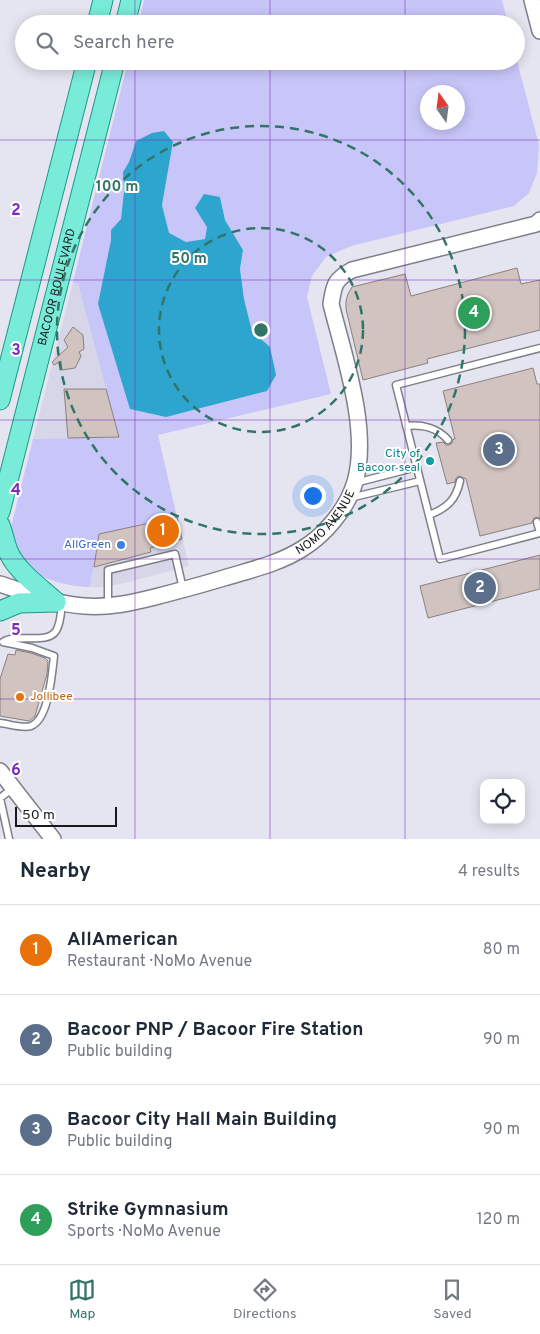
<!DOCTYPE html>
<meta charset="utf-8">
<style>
:root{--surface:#fff;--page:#f2f2f3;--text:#1f2937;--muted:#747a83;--line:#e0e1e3;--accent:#327567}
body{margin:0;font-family:Overpass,sans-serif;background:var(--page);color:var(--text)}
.controls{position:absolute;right:15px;bottom:15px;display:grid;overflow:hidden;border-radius:10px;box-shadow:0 2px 12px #0003}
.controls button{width:45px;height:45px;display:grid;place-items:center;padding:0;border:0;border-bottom:1px solid var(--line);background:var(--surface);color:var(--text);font:25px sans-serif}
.compass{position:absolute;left:420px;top:85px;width:45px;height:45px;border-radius:50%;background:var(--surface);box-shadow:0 2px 12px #0003;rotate:346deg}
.scale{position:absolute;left:15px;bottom:12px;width:102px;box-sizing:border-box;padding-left:5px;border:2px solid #19181c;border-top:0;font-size:14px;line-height:18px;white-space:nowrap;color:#19181c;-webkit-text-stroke:4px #fff;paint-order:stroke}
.you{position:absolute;left:312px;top:495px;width:18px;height:18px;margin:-12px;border:4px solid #fff;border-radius:50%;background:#1a73e8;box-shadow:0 0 0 8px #1a73e833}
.badge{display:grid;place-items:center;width:32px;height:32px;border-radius:50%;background:var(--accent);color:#fff;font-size:16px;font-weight:700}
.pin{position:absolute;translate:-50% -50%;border:2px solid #fff;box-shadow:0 1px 5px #0006}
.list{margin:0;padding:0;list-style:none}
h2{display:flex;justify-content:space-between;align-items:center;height:65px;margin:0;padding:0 20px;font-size:21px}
h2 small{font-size:16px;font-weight:400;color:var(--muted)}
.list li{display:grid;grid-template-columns:32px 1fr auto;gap:15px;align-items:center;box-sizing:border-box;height:90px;padding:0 20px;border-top:1px solid var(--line)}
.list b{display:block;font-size:19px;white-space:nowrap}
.list p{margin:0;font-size:16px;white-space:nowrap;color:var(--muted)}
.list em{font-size:16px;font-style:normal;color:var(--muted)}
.icon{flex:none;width:28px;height:28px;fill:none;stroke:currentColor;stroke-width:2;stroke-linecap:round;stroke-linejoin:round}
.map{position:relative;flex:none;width:540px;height:839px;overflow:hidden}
.search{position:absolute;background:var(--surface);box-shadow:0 2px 12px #0003;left:15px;right:15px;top:15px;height:55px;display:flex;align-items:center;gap:12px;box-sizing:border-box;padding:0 18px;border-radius:28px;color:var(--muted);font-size:19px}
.sheet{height:425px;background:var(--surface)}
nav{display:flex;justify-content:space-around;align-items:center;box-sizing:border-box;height:70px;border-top:1px solid var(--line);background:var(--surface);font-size:14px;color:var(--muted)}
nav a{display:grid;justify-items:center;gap:2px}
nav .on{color:var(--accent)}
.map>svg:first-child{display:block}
.built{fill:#d6d6e8}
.green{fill:#c8c5f9;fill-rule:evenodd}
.water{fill:#2da5cf}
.building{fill:#d0c3c0;stroke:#8c807d}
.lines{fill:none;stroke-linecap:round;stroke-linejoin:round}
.service-casing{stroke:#7f7f89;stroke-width:9}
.tertiary-casing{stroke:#7f7f89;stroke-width:18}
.primary-casing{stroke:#1d9987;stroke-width:21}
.service{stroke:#fff;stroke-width:6}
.tertiary{stroke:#fff;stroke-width:15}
.primary{stroke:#79ebd9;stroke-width:19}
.grid{fill:none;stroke:#7b2cbf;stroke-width:1;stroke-opacity:0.55}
.ring{fill:none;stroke:#327567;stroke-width:2.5;stroke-dasharray:9 6}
.culture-dot{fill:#0f9aa8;stroke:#fff;stroke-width:2}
.shop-dot{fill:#3f7fe0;stroke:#fff;stroke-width:2}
.food-dot{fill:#e8710a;stroke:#fff;stroke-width:2}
.labels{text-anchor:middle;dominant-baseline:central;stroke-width:4;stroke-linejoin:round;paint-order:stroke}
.street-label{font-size:12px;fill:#19181c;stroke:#fff}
.culture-label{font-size:12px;fill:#0d838f;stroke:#fff;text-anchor:end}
.shop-label{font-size:12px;fill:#366cbe;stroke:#fff;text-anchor:end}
.food-label{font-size:12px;fill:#c56008;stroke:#fff;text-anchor:start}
.grid-label{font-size:16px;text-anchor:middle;font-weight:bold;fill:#7b2cbf;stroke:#fff;stroke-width:4;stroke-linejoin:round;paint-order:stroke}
.centre{fill:#327567;stroke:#fff;stroke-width:2.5}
.ring-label{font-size:15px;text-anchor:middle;font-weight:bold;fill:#327567;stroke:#fff;stroke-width:4;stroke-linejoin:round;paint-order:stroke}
</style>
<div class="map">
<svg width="540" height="839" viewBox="0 0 540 839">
<rect width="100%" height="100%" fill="#e5e5f1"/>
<path class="built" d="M73,282l5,2 41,153 -86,2z
M177,517l12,49 -64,17 -23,4h-12l9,-53z"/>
<path class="green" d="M144,0h358l6,24h-370z
M516,57l23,88 -2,28 -8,20 -15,13 -163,40 -25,11 -14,19 -5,21 24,97 -173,41 19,82 -78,17 -9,53c-18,0 -50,-7 -63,-21 -7,-8 -13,-18 -19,-27l25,-100 86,-2 -41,-153 -5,-2 55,-221h388zM428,92h30v30h-30zM136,141l37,1 -11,63 7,29 17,8 19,-3 2,-12 13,-30 5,23 18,30 -3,19 4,30 8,32 18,16 -159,-107v-10l10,-11 3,-28 -1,-19 6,-10z"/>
<path class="water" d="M164,131l9,11 -11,63 7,28 17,9 19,-3 2,-12 -12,-19 9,-14 16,3 5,23 18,30 -3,19 4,30 8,32 18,16 6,28 -9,16 -101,26 -36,-8 -32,-105 13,-64v-10l10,-11 3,-28 -1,-19 6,-10 7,-21 16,-8z"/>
<path class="building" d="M517,268l4,16 19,-4v50l-113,29 1,4 -65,17 -17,-71v-8l2,-7 4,-7 53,-13 6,22z
M73,327l10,8 1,14 -5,3 2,4 -6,12 -13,2 -1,-9 -7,4 -2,-3 16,-15 -4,-7z
M533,368l4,16h3v134l-4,-1 -2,1 -2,5 -52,13 -14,-57 -7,-3 -3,2 -1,4 -8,2 -11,-41 7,-1 3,3h3l3,-2 1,-4h2l-12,-48z
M64,389h42l13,48 -51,1z
M177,517l5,22 -32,9 1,4 -57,15 5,-33z
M540,555v34l-112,29 -8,-32z
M16,650l15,3 14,5 3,3 -1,13 -12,42 -6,5 -29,-5v-37l8,-25 7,1z"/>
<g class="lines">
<defs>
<path id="service" d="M406,426c16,-2 32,2 42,14
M355,483l62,-16
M350,498l70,-17
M429,515c18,-7 27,-15 31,-34
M537,522l3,11 -100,26 -44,-174 144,-37
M108,606v-36l67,-16 8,35
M3,642c14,-9 44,3 53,-11 5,-8 5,-20 6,-28
M0,723c9,1 23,6 31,3 18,-7 21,-53 23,-70l-22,-8 -29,-6
M9,839l-9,-41 13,-10"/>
<g id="tertiary">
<path d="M532,0l8,31"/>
<path id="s1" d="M0,584c28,9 55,20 84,22 24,2 47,-3 71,-9 23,-6 46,-12 69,-19 26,-8 54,-14 78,-29 23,-14 45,-40 53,-67 15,-52 -11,-126 -24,-178 3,-19 3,-24 21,-34l184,-46 4,-4"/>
<path d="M0,771l53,68"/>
</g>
<g id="primary">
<path d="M97,24l6,-24"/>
<path d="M125,24l6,-24"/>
<path d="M0,400l87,-339"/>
<path id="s2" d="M0,512l115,-451"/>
<path d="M0,525c3,8 5,18 8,26 9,21 32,36 48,51"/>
<path d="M0,611l19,-8 37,-1"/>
</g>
</defs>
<use href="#service" class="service-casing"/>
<use href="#tertiary" class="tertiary-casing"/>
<use href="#primary" class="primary-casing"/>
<use href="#service" class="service"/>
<use href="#tertiary" class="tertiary"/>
<use href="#primary" class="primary"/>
</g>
<path class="grid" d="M135,0v24M270,0v24M405,0v24M135,61v778M270,61v778M405,61v778M0,140h540M0,280h540M0,420h540M0,559h540M0,699h540"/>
<g class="ring">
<circle cx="261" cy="330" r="102"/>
<circle cx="261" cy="330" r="204"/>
</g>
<circle class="culture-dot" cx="430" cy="461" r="5"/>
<circle class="shop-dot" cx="121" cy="545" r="5"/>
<circle class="food-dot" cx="20" cy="697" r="5"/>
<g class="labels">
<g class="street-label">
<text stroke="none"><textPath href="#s2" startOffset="232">BACOOR BOULEVARD</textPath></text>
<text stroke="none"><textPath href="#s1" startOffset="350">NOMO AVENUE</textPath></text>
</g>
<g class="culture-label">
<text x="420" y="454">City of<tspan x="420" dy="14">Bacoor seal</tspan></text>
</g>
<g class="shop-label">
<text x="111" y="545">AllGreen</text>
</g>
<g class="food-label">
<text x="30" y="697">Jollibee</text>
</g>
</g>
<g class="grid-label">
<text x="16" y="215">2</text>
<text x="16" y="355">3</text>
<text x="16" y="495">4</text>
<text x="16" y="635">5</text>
<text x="16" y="775">6</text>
</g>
<circle cx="261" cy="330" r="8" class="centre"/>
<g class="ring-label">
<text x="117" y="191">100 m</text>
<text x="189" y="263">50 m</text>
</g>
</svg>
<div class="controls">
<button><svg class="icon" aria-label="locate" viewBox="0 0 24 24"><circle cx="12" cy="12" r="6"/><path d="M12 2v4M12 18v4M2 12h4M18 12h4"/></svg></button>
</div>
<svg class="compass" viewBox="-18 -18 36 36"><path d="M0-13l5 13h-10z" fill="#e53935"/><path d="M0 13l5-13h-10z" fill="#747a83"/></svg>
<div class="scale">50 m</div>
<div class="you"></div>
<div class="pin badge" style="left:163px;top:531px;background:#e8710a">1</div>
<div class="pin badge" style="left:480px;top:588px;background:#5c6f8a">2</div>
<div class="pin badge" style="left:499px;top:450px;background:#5c6f8a">3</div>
<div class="pin badge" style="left:474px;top:313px;background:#2e9e5b">4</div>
<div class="search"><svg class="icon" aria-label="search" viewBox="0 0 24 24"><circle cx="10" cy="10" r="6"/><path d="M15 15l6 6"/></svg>Search here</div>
</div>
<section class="sheet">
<h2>Nearby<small>4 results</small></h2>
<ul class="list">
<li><span class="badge" style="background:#e8710a">1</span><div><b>AllAmerican</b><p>Restaurant · NoMo Avenue</p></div><em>80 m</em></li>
<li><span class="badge" style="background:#5c6f8a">2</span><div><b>Bacoor PNP / Bacoor Fire Station</b><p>Public building</p></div><em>90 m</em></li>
<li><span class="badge" style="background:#5c6f8a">3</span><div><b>Bacoor City Hall Main Building</b><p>Public building</p></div><em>90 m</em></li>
<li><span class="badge" style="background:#2e9e5b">4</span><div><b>Strike Gymnasium</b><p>Sports · NoMo Avenue</p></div><em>120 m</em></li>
</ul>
</section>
<nav>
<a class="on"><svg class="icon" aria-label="map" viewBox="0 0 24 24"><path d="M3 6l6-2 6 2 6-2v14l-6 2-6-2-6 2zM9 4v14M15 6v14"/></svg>Map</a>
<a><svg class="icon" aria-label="directions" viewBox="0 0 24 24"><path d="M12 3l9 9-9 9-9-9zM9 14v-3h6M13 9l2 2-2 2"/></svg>Directions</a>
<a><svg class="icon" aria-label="saved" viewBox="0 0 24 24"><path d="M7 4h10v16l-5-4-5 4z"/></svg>Saved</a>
</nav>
